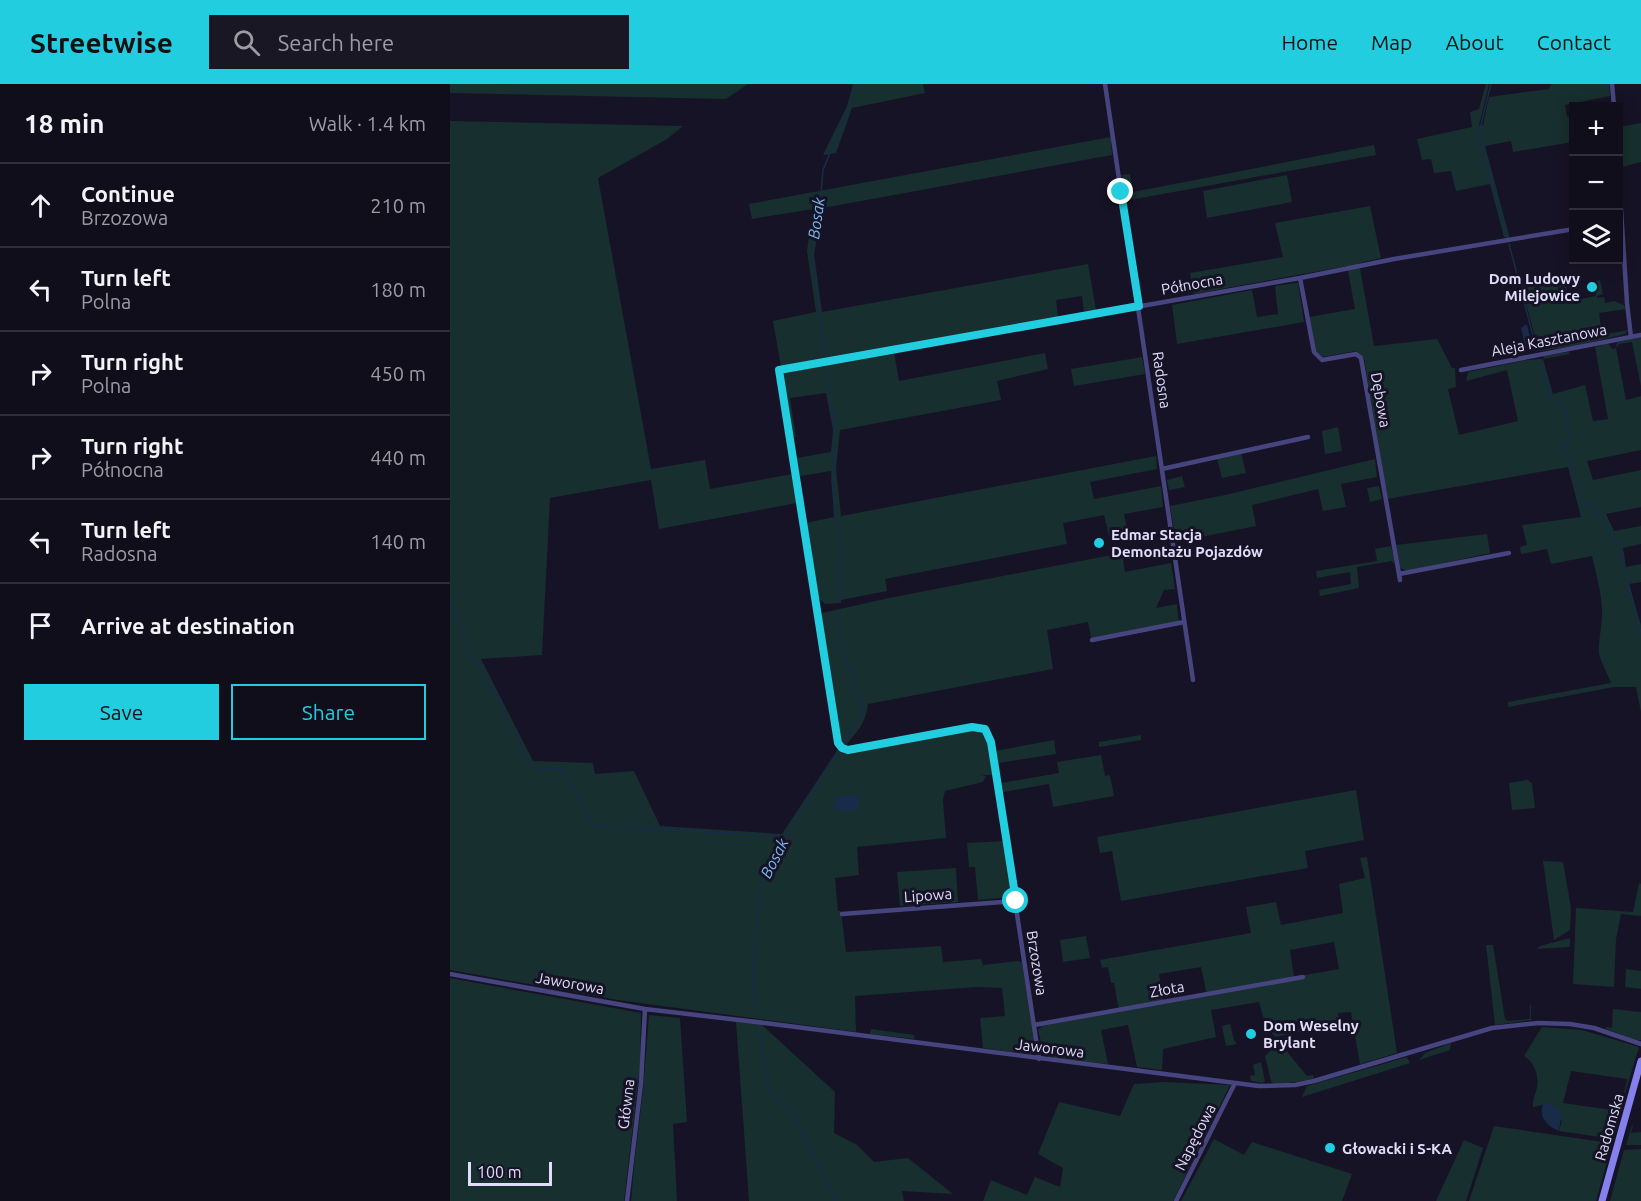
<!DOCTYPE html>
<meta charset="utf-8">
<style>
:root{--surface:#110e1c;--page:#1a1725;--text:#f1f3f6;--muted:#9c9ca3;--line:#302e3b;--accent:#23cde0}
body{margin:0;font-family:Ubuntu,sans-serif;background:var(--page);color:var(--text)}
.controls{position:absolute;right:18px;top:18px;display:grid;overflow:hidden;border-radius:0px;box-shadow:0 3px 15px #0003}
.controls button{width:54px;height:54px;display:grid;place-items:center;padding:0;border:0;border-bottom:2px solid var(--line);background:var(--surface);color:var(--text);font:30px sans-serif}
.scale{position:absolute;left:18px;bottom:15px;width:84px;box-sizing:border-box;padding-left:6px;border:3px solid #e0ddfa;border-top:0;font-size:16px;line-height:21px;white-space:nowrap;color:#e0ddfa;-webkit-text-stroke:4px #171326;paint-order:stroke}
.stop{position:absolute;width:18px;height:18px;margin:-14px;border:4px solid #23cde0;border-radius:50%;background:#fff}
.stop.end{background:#23cde0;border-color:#fff;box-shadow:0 2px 6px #0008}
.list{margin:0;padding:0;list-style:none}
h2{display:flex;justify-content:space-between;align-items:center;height:78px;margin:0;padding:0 24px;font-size:26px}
h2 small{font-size:20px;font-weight:400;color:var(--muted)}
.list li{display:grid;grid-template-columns:39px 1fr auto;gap:18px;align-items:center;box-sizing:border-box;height:84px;padding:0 24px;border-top:2px solid var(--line)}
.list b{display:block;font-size:22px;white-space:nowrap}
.list p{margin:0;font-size:20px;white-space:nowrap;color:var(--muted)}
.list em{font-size:20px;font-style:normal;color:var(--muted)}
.actions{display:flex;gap:12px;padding:18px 24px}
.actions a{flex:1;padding:14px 0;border:2px solid var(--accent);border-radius:0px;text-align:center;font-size:21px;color:var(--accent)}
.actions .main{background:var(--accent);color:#111}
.icon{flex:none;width:33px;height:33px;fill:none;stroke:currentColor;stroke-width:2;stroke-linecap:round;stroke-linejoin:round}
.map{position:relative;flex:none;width:1191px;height:1117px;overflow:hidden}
header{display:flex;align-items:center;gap:36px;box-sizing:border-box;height:84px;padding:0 30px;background:var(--accent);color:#111}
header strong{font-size:28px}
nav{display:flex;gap:33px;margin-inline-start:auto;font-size:21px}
.search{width:420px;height:54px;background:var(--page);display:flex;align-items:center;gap:15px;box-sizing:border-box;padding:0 21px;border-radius:0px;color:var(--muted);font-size:22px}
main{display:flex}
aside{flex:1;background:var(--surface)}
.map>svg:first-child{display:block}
.green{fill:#172f2e;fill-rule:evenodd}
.water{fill:#182c4a}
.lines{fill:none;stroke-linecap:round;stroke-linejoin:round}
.stream{stroke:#182c4a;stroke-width:1.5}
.minor{stroke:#47457f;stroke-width:4.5}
.secondary{stroke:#8481ed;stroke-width:7}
.route{stroke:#23cde0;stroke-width:8}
.poi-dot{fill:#23cde0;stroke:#171326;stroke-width:2}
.labels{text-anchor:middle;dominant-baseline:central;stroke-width:6;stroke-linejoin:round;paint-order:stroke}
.poi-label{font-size:15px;font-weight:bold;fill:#e0ddfa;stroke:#171326;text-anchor:start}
.street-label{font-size:15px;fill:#e0ddfa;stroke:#171326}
.water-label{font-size:16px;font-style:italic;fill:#79b7ec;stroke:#171326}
</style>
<header>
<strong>Streetwise</strong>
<div class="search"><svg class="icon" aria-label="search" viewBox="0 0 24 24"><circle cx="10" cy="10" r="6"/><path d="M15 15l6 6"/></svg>Search here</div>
<nav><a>Home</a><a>Map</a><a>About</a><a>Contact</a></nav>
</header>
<main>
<aside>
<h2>18 min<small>Walk · 1.4 km</small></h2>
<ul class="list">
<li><svg class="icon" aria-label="ahead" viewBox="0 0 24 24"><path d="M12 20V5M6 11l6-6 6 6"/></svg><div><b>Continue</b><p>Brzozowa</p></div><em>210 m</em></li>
<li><svg class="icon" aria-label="left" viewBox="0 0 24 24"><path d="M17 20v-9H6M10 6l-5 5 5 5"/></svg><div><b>Turn left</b><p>Polna</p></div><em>180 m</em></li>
<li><svg class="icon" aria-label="right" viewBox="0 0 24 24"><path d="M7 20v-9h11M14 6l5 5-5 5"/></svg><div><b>Turn right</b><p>Polna</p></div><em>450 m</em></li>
<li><svg class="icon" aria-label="right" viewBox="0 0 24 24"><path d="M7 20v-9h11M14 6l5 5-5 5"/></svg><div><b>Turn right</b><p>Północna</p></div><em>440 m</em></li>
<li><svg class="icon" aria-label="left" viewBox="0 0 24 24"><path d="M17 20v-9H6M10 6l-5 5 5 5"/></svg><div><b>Turn left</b><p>Radosna</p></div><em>140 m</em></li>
<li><svg class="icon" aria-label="arrive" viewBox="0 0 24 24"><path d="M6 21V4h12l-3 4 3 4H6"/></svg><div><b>Arrive at destination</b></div></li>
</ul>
<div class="actions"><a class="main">Save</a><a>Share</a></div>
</aside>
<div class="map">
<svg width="1191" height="1117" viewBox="0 0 1191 1117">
<rect width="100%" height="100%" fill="#171326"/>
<path class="green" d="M0,0h298l-22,15 -276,-6z
M403,0h70l2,9 -73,15 -16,45 -13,2 24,-49z
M1036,0h3l-10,42 4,-1 6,-28 60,-8 2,-5h58l1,12 -45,9 2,12 6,-1v26l-60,10 -2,-11 -26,5 25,93 -6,-2 -14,-53 -34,7 -5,-20 -17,2 -3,-14 -9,1 -5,-21 55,-12 -2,-15 9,-3z
M0,37l233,5 -16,13 -69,39 53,291 54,-9 5,29 83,-15 4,29 -138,26 -8,-49 -101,18 -8,157 -61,4 52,102 60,2 2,11 39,-3 26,55 122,8 56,-85 6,2 127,-22 12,3 6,12 5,31h-13l5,1 -3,6 -38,9 -2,9 3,38 -89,9 2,28 -24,3 3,33h3l5,41 95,-6 2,16 38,-3 2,6 36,-4 3,2 14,86 -4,6 -49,-7 -3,-30 25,-2 -3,-28 -25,-1 -122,9 1,36 -238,-32 -168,-30z
M1191,39v39l-19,5 -3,-40z
M661,53l1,18 -289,53 -9,46 8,58 266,-48 8,46 -12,1 -2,-15 -26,4 2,17 -277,50 -8,-46 43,-9 -9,-61 6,-42 -61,10 -3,-15z
M924,61l2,10 -246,45 -5,2 -4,-27 9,-1 3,18z
M837,91l5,27 -85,16 -4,-27z
M920,122l11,52 -22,5 15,83 63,-7 15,29h3l1,19 -8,2 11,46 59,-14 -11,-51 -41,11 2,-9 59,-12 16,-1 1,-3 24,-4 2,2 -27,5 10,35 32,-9 8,36 15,-2 -13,-72 13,-4 4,6 4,-1 1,-6 24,-5v49l-9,-44 -13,2 -3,4 10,52 15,-4v54l-54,11 6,19 48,-10v37l-35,7 8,17 27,-5v18l-18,4 3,19 15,-3v18l-12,2 12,41v87l-5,-25h-22l-106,20v-5l103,-19c-3,-9 -11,-22 -12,-30 -1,-13 3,-25 3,-37 1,-20 -6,-41 -10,-60l-41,8 -4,-15 -26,5 -1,-7 7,-2 -5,-20 59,-8 -13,-50 -181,32 -23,-141 -8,-7 -34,6 -7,-7 -6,-33 46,-8 -8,-43 -153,28 -4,-21 93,-16 -8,-34z
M1106,193l5,26 35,-7 -2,-14 6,-2 3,14 -6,2v2l7,-1 1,6 9,-2 10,4 2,4 -27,4 3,22 26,-5 -3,4 -49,12 -37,5 -18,-66z
M1122,193l2,7 -8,2 2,13 -6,1 -4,-20z
M845,199h3l6,39 -127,22 -5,-39 80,-15 5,27 21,-3 -3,-28z
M444,268l5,29 146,-28 3,16 -51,12 4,19 -161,30 -4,39 5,47 315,-60 1,13 -67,13 4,17 67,-13 2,21 -39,7 4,19 -19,3 -5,-21 -41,8 4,21 -182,35 2,12 -46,9v3l-16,1 -7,-6 -2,-6 -10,-69 28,-6 -3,-46 -31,5 -3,-18 34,-6 2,-22 -7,-37 -36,5 6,39 -4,1 -10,-64 5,-3z
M692,273l3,17 -71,12 -3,-17z
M888,343l4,24 -17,3 -3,-23z
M791,369l5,20 -24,5 -5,-19z
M925,375l2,18 -36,7 5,23 -23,4 -5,-22 -66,16 4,21 -80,16 -6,-36 55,-11z
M732,392l3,11 -16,3 -2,-10z
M929,402l3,13 -12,3 -3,-14z
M1037,450l3,19 -82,18 -8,-3 -4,-23z
M941,462l4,15 -2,3 -1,-3 -35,6 2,21 -39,8 -1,-6 32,-6 -1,-12 -33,6 -1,-7 61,-10 -2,-12z
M672,469l3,19 46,-9 4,26 -11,1 -8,18 21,-4 2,21 -87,17 -4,-20 -41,8 6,39 -185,35c-2,19 -11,28 -23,42l-4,-2 -3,-9 -17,-117 1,-5 67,-15z
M691,651v5l-42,7v-5z
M604,656l2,14 -57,9 2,20 58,-10 -2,-11 44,-7 4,21 5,-1 4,21 -61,11 -4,-23 -46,8 -3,-5 -5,-27 3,-2 -3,-3v-4z
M1077,696l5,3 3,25 -23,2 -3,-27z
M906,706l8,50 -59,11 3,17 -187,33 -9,-50 -12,2 -3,-16z
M554,757l7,56 -33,3 -3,-33h-6l-2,-24z
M917,773l30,196 -37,11 -9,-52 -13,1 2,11 -65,13 -10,-13 -6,-22 -48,8 5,27 -53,12 -1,21 -25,-3 -9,-42 -27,5 7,34 -57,-6 -7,-4 -6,-24 4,-4 77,-15 -5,-28h-3l-3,-16 -6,1 -2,-8 151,-27 -5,-26 30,-5 5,23 62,-12 -4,-29 26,-6 -5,-20zM884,858l5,27 -45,8 -4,-27zM751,883l6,29 -43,8 -5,-30z
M1093,777l20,1 8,46 -1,22 -16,10z
M506,784l2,34 -58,4 -3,-34z
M1189,799l2,1v32l-20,-2 -5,25 -2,48 -41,-3 3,-76 57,4z
M636,852l4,22 -27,4 -3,-22z
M1120,854v9l-34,2 4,-3z
M1043,861l12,74 3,2 21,-2 1,-2v-12h1v15l-36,5 -9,-80z
M1176,885l15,2v18l-16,-2z
M0,894l191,35 -1,53 -16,135h-174z
M1163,925l28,3v28h-5l-30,-11v-2l6,1z
M199,931l31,3 7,104 -14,2 4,77h-46l3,-35 9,-76z
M286,938l26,3 73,67 -1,41 23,12 17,17 34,-4 45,36 -51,-3 2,10h-155z
M780,940l4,16 3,4 -11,2 -4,-20z
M1092,943l40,3 57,17 -14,46h-1l3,-14 -56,-8 -8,32 56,8 3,-12 2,1 -11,39 -54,-8 3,-10 -14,-17 -15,3c-1,-8 3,-13 4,-20 2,-12 -3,-25 -13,-31z
M421,945l43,6 1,4 -45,-5z
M829,958l28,34 6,-1 1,4 -39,6 -4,-4 -6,-25z
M1001,959l-1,7 -31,10 6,-7z
M957,973l3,6 -108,34 5,-11z
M811,978l4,19 -3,2 -11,-2 -1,-5 5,-1 -2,-10z
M713,998l67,3 -57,116h-190l8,-21 36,15 8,-18 25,10 3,-19 -25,-14 21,-52 61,14 14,-32z
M1182,1041h1l-2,8 10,-1v13h-15z
M1044,1042l116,17 -1,3 2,1 -15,54h-127z
M764,1055l30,16 8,-13 100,32 -10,27h-161z
M1014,1056l19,8 -17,53h-30z
M1191,1065v52h-31l14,-51z"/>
<path class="water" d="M1075,241h2l6,24h-7l-5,-21z
M406,711l4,3 -2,13h-23v-14z
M1098,1019l14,8 -3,20c-11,-4 -21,-14 -16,-26z"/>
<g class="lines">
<path class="stream" d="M1041,0l-12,49 28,104
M1059,160l28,107
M375,274l-13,-104 2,-20 6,-29 3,-35 35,-86
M1089,275l11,40 15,10 5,30 -5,5 1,4 16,57 3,2 7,-3 2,2 9,16 15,21 23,90
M376,280l9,66 -3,53 10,75 -4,41
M0,512l20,60 12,12 46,95 7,5 29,1 29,57 188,10 2,2
M386,528l3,27 25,73 -21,32
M307,932l-4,-34 7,-95 23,-49 56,-88
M309,943l10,64 23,22 21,39 23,49"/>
<path class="minor" d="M655,0l88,596
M1162,0l2,22
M1168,79l9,140 4,34
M850,194l14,74 8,8 34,-6 5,4 39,222
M1011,286l180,-35
M712,385l146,-32
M949,490l110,-21
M642,556l92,-18
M392,830l174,-13
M0,890l195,35 120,14 494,63 36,-1 19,-4 178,-53 46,-5 32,1 24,4 47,16
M584,941l269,-48
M589,975l-48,-316c-4,-12 -7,-16 -19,-16l-124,23 -6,-2 -4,-5 -59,-373 521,-92 94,-19 180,-30
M177,1117l14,-118 4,-74
M726,1117l59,-118"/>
<path class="secondary" d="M1152,1117l39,-140"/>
</g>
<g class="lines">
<path class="route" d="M566,817l-25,-159 -6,-13 -13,-2 -124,23 -6,-2 -4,-5 -59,-373 360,-64 -18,-114"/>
</g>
<g class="poi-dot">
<circle cx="1142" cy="203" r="6"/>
<circle cx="649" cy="459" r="6"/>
<circle cx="801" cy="950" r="6"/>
<circle cx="880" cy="1064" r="6"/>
</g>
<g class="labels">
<g class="poi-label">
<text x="1130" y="194" text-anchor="end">Dom Ludowy<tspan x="1130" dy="17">Milejowice</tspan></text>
<text x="661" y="450">Edmar Stacja<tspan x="661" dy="17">Demontażu Pojazdów</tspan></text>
<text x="813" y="941">Dom Weselny<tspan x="813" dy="17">Brylant</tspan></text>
<text x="892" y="1064">Głowacki i S-KA</text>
</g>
<g class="street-label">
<text transform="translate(742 200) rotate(-10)">Północna</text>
<text transform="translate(1099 256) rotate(-11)">Aleja Kasztanowa</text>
<text transform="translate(712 296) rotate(82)">Radosna</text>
<text transform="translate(931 316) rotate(80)">Dębowa</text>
<text transform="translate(478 811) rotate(-4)">Lipowa</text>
<text transform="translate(587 879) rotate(81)">Brzozowa</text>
<text transform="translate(120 899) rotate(10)">Jaworowa</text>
<text transform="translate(717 905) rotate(-10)">Złota</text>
<text transform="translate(600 964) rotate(7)">Jaworowa</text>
<text transform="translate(176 1020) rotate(-83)">Główna</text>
<text transform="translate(1159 1043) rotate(-74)">Radomska</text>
<text transform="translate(745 1053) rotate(-63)">Napędowa</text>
</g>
<g class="water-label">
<text transform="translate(366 134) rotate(-82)">Bosak</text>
<text transform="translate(324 774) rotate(-63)">Bosak</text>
</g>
</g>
</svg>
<div class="controls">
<button>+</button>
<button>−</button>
<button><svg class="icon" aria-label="layers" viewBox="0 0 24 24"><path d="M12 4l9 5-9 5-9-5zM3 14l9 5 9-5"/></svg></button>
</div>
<div class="scale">100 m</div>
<div class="stop" style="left:566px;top:817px"></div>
<div class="stop end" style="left:671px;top:108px"></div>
</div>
</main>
